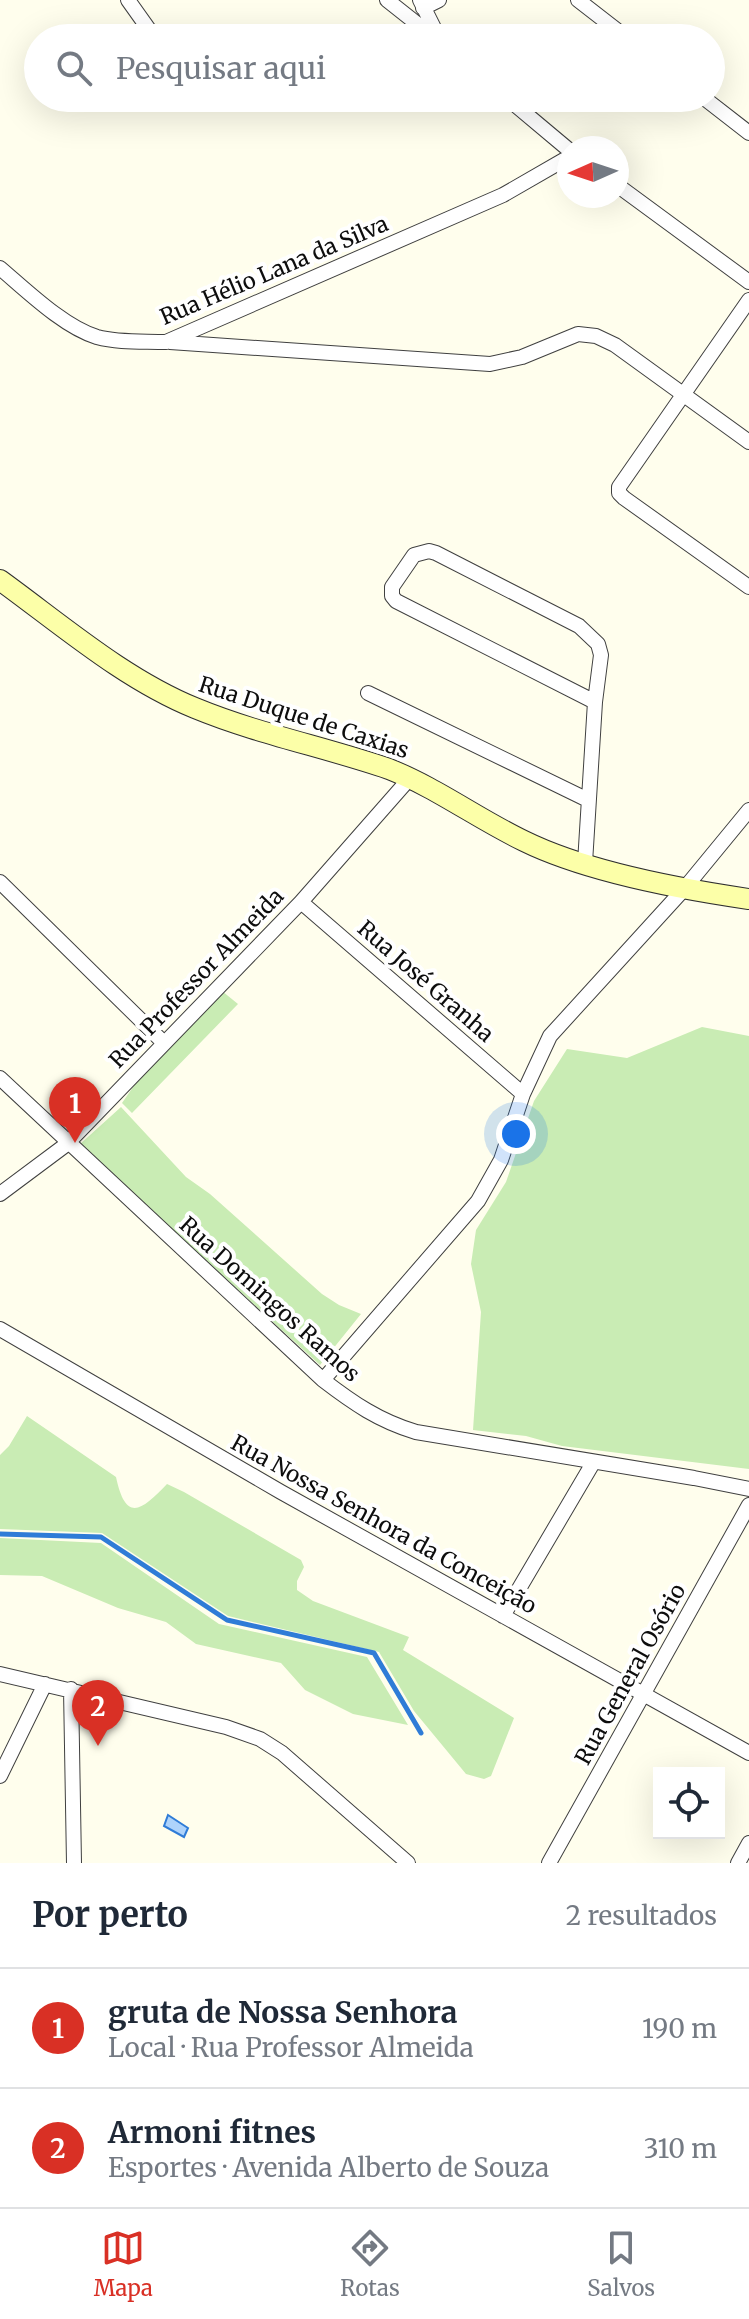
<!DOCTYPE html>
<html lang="pt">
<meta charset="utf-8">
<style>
:root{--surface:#fff;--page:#f6f6f7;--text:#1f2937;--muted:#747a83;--line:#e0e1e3;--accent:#d93025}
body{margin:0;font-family:Merriweather,serif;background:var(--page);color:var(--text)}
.controls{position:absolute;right:24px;bottom:24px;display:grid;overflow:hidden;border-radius:0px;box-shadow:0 8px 32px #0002}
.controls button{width:72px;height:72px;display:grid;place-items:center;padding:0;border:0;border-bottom:2px solid var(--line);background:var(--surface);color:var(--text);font:40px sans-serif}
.compass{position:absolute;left:557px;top:136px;width:72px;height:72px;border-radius:50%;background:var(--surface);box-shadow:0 8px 32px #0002;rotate:267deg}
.you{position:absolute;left:516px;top:1134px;width:28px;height:28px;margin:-20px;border:6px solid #fff;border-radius:50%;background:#1a73e8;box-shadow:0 0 0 12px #1a73e833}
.badge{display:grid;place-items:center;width:52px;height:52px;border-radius:50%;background:var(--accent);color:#fff;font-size:26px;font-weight:700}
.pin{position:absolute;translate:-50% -66px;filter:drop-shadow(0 2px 4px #0008)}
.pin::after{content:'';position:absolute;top:42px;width:28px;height:24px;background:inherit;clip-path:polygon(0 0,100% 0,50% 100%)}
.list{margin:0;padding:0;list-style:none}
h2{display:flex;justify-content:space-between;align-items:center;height:104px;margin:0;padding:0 32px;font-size:34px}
h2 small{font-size:26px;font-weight:400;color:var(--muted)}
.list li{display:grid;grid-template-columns:52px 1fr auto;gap:24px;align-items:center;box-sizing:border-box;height:120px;padding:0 32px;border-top:2px solid var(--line)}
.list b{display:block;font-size:30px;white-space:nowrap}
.list p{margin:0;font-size:26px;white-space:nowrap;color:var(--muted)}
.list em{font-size:26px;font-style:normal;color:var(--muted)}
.icon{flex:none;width:44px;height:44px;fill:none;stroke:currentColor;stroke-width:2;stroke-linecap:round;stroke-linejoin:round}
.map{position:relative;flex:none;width:749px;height:1863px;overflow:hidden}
.search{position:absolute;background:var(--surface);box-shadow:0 8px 32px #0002;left:24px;right:24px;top:24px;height:88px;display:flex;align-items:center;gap:20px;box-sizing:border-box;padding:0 28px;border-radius:44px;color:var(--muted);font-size:30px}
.sheet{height:344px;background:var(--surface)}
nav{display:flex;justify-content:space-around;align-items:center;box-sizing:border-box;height:112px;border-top:2px solid var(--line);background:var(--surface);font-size:22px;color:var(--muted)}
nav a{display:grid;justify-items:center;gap:4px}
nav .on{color:var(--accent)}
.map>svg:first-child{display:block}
.green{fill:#c9ecb4}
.water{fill:#aed3fb;stroke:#2f7cd7;stroke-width:2}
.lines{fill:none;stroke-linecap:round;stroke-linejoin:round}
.stream{stroke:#2f7cd7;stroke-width:5}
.street-casing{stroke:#404040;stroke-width:16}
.secondary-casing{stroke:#2f2f2f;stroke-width:22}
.street{stroke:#fff;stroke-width:14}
.secondary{stroke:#fcffa8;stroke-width:20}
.labels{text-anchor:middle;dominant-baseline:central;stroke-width:8;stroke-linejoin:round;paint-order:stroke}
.street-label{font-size:22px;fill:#0d0d0d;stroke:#fff}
</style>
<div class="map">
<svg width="749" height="1863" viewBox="0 0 749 1863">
<rect width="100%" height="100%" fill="#fffeed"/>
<path class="green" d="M222,991l16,13 -106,109 -10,-10 18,-26z
M702,1027l47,9v433l-187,-23 -36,-10 -53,-6 8,-118 -10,-48 5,-34 30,-48 28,-81 33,-52 60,9z
M121,1107l65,70 24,17 112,100 17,11 22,9 -41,51 -241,-220z
M27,1416l89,61c10,47 26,33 51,7l17,8 117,68 3,7 -7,14v9l16,11 96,36 -6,13 111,68 -23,58 -7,3 -18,-5 -52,-63 -35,-59 -151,-36 -126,-83 -102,-4v-74l9,-9z
M0,1538l101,5 118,81 148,33 41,68 -55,-11 -48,-24 -24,-27 -85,-19 -30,-22 -48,-14 -76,-32 -42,-1z"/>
<path class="water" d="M168,1815l20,13 -4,9 -20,-11z"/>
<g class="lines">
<path class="stream" d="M0,1534l101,3 126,83 147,33 47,80"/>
<defs>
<path id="street" d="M128,0l27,38
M387,0l48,38
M420,0l19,38
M578,0l49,38
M423,8l16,-8
M507,98l62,52
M704,98l45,35
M617,185l132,97
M0,268c27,23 64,59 97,69 22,6 47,4 69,5l337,-147 66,-38
M749,300l-130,187v6l5,5 125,89
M170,342l320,22 32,-7 56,-23 18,2 19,9 134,97
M368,693l220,107
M585,863l10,-161 6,-47 -3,-11 -19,-18 -143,-73 -7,-2 -15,4 -22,32v9l4,5 199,101
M0,882l164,161
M301,902l222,192
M0,1078l323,302c30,23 56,41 93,52l278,46 55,11
M0,1194l67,-50 234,-242 109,-124
M0,1329l281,163 468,261
M323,1380l155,-179 23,-41 22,-66 27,-58 134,-147 65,-79
M503,1616l90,-153
M0,1674l226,53 34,12 22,14 126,110
M71,1689l3,174
M0,1776l45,-92
M549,1863l200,-358
M738,1863l11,-20"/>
<path id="secondary" d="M0,580c62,45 124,99 195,128 63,26 130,39 194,61 48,19 89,50 135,72 63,31 156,48 225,58"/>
</defs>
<use href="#street" class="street-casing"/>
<use href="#secondary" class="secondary-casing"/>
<use href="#street" class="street"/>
<use href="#secondary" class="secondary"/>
</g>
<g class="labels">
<g class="street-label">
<text transform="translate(274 270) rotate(-23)">Rua Hélio Lana da Silva</text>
<text transform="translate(304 717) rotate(18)">Rua Duque de Caxias</text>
<text transform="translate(196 978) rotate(-46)">Rua Professor Almeida</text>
<text transform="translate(426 981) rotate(41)">Rua José Granha</text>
<text transform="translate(270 1299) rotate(42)">Rua Domingos Ramos</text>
<text transform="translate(384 1524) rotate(29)">Rua Nossa Senhora da Conceição</text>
<text transform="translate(630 1674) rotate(-61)">Rua General Osório</text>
</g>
</g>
</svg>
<div class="controls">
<button><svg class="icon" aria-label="locate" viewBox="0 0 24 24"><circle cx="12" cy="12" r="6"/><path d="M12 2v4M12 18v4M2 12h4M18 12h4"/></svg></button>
</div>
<svg class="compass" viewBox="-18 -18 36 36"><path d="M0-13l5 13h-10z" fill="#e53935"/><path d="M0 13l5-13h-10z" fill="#747a83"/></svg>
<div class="you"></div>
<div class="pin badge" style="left:75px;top:1143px">1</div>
<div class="pin badge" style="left:98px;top:1746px">2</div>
<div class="search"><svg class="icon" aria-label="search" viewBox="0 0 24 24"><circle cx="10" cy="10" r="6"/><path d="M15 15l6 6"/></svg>Pesquisar aqui</div>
</div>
<section class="sheet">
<h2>Por perto<small>2 resultados</small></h2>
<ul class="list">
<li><span class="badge">1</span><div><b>gruta de Nossa Senhora</b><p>Local · Rua Professor Almeida</p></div><em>190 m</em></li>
<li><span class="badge">2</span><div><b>Armoni fitnes</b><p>Esportes · Avenida Alberto de Souza</p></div><em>310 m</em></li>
</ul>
</section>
<nav>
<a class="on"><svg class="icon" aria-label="map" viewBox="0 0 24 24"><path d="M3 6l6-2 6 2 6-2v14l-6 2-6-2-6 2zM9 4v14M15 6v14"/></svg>Mapa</a>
<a><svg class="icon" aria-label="directions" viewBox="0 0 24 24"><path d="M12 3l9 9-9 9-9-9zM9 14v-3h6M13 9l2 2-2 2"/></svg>Rotas</a>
<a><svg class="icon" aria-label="saved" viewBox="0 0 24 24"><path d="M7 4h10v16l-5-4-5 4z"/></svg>Salvos</a>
</nav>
